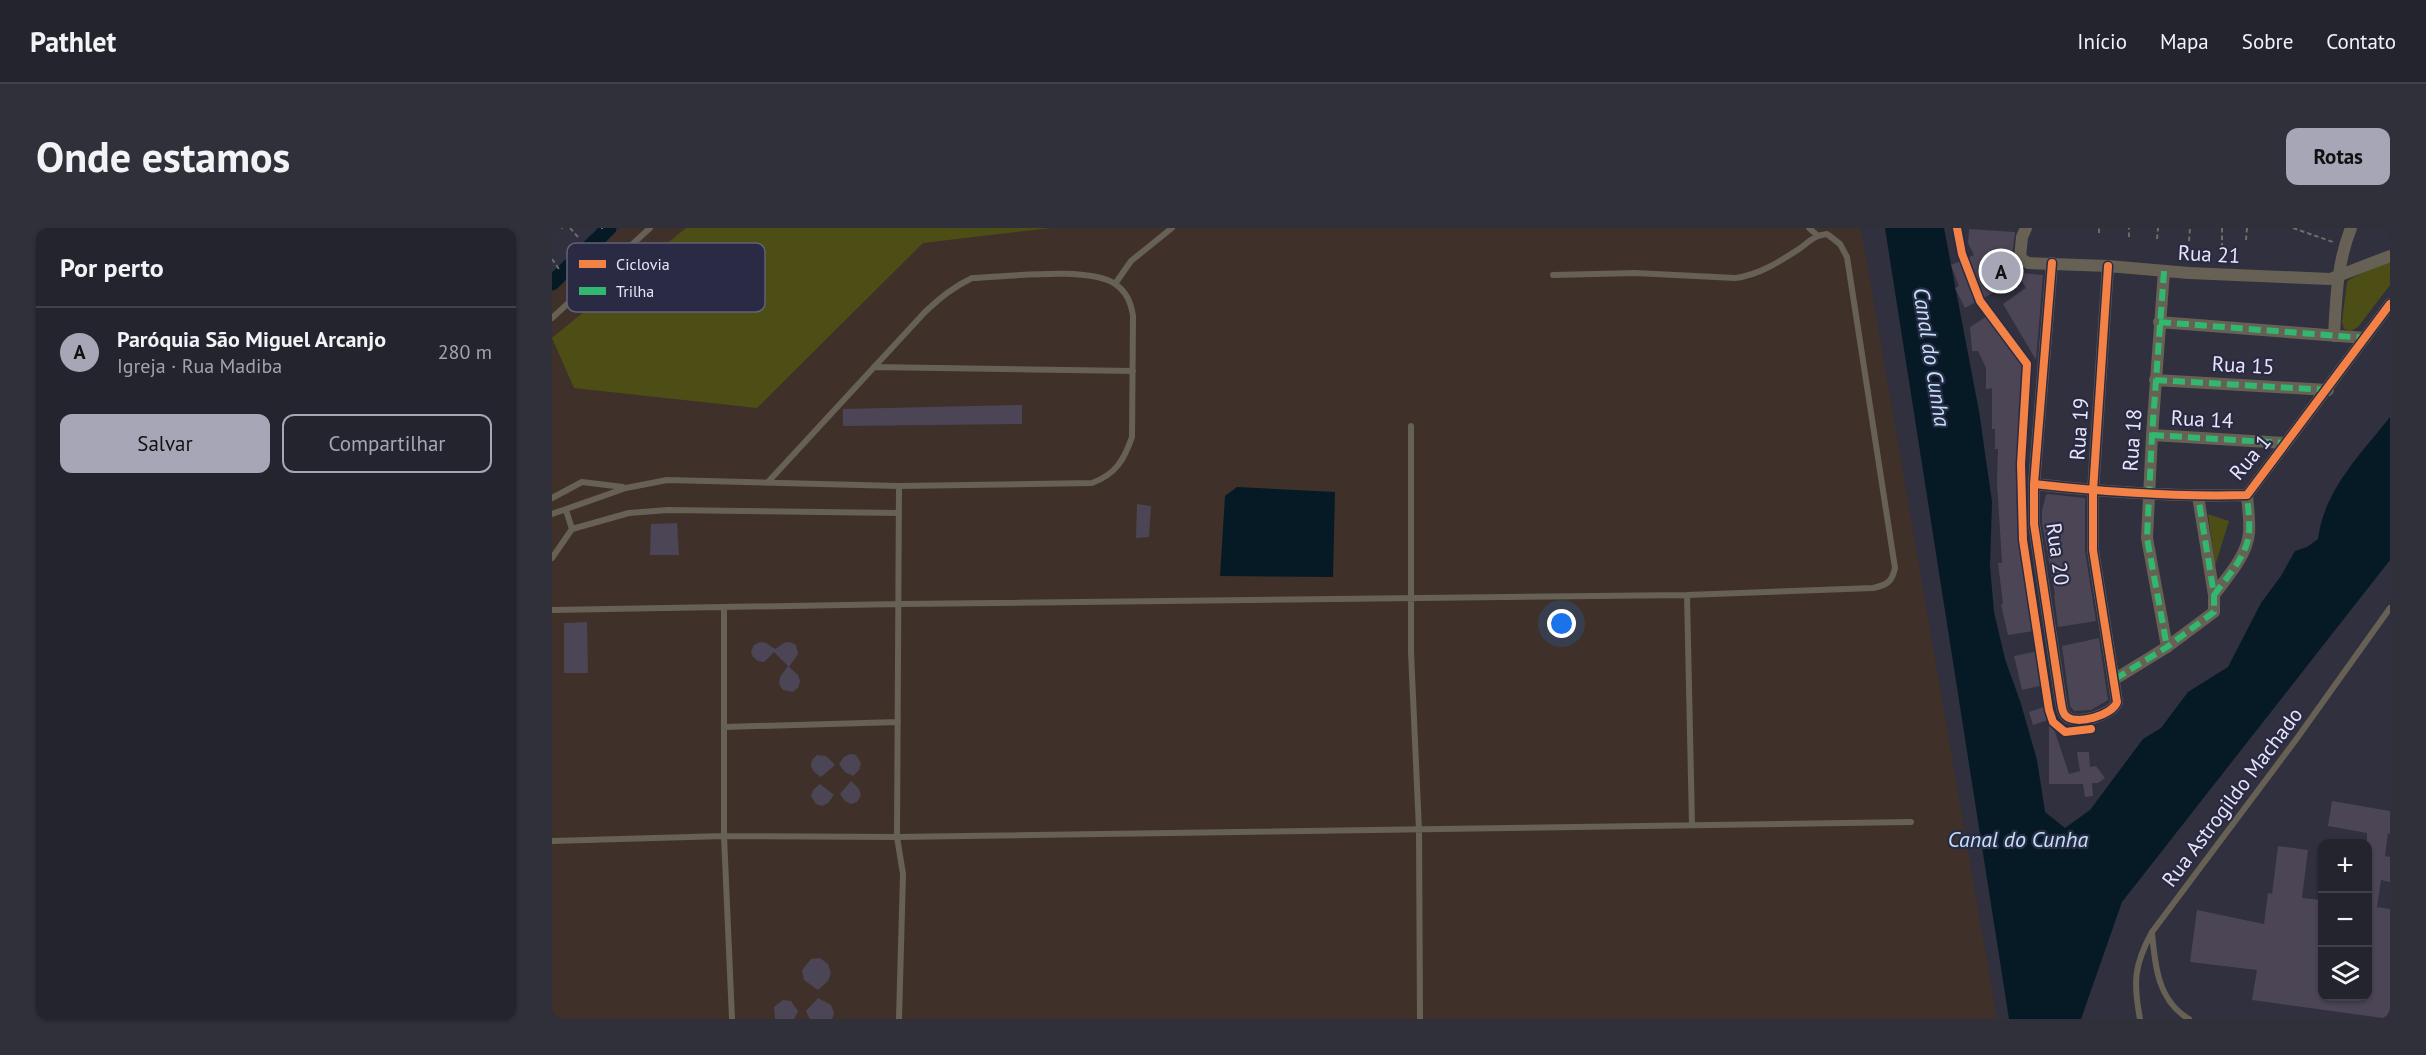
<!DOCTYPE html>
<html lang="pt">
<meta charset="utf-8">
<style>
:root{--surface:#24242e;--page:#30303a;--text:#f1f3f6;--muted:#a3a4aa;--line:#41414a;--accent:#a6a6b7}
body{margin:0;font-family:"PT Sans",sans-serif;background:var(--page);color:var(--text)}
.controls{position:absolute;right:18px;bottom:18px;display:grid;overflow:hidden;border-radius:12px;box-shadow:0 2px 4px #0004}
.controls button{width:54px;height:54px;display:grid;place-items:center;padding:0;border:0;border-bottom:2px solid var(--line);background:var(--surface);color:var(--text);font:30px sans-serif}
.you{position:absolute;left:1010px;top:396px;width:21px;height:21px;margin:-15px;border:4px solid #fff;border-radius:50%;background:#1a73e8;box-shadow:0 0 0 9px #1a73e833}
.badge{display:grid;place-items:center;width:39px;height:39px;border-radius:50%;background:var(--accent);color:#111;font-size:20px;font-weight:700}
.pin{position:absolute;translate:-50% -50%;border:3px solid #fff;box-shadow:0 2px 6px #0006}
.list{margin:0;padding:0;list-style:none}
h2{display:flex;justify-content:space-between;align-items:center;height:78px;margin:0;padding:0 24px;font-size:26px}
h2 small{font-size:20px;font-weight:400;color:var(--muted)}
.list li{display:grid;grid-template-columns:39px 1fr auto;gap:18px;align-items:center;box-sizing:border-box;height:90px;padding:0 24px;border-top:2px solid var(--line)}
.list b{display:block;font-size:22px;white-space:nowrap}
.list p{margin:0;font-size:20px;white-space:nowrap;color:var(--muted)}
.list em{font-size:20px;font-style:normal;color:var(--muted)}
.actions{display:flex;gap:12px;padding:18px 24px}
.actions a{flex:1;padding:14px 0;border:2px solid var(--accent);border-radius:12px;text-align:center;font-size:21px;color:var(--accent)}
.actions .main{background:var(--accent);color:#111}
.icon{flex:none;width:33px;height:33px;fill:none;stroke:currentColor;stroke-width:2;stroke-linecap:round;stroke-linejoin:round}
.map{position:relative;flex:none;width:1838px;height:791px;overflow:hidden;border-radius:12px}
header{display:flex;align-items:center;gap:36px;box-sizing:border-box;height:84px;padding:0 30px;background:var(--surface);border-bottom:2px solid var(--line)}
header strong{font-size:28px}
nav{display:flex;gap:33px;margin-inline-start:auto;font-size:21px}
.intro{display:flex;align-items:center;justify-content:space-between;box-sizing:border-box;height:144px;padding:0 36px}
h1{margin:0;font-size:42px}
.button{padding:15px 27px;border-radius:12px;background:var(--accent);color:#111;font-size:21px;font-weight:700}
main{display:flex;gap:36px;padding:0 36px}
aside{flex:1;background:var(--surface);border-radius:12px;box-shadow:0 2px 4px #0004}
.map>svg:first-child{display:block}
.industrial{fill:#3f3129}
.green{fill:#4c4e15}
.water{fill:#051a25}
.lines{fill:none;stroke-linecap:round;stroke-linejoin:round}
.canal{stroke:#051a25;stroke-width:15}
.building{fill:#4c4556}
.path{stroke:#6f6c68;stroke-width:2;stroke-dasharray:4.5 3;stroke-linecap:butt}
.lane{stroke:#666154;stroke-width:6}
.street{stroke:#666154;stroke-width:12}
.quiet{stroke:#33b770;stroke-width:6;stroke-dasharray:12 6;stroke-linecap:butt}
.cycleway-casing{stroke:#2a2a44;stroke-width:11}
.cycleway{stroke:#f48246;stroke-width:8}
.labels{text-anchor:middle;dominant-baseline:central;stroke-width:4.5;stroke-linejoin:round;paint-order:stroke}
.street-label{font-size:21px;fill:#e6e6f8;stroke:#2a2a44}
.water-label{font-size:22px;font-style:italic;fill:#bee4f9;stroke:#2a2a44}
.key{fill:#2a2a44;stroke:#62627a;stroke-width:1.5}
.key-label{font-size:16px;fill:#e6e6f8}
</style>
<header>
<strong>Pathlet</strong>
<nav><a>Início</a><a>Mapa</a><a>Sobre</a><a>Contato</a></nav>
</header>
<div class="intro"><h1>Onde estamos</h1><a class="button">Rotas</a></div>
<main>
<aside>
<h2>Por perto<small></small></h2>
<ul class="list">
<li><span class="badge">A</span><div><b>Paróquia São Miguel Arcanjo</b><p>Igreja · Rua Madiba</p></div><em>280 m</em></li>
</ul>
<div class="actions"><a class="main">Salvar</a><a>Compartilhar</a></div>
</aside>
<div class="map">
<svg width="1838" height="791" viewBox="0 0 1838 791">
<rect width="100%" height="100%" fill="#30303e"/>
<path class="industrial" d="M69,0h1240l136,791h-1445v-727z"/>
<path class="green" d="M134,0h365l-128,15 -166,165 -183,-20 -22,-50z
M1838,33v24l-32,42 -7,4 -7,-2 -2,-7 5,-40c3,-5 34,-16 43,-21z
M1656,286l21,7 -14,45z"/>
<path class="water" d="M1333,0h59l35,183 13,91 -2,64 4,46 11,47 16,45 16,56 8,52 20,16 25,-18 53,-71 18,-11 27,-36 40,-25 33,-64 20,-27 14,-25 12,-4 11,-8c6,-49 43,-85 72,-122v143l-268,342 -41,117h-72z
M685,259l98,5 -2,85 -113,-1 5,-80z"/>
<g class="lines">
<path class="canal" d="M0,55l57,-55"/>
</g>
<path class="building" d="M1417,1l46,3 -3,25 4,13 5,3 22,2 -7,85 -33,-56 23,-16 -6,-10 -55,30 -10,-20 4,-2 -8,-21 23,-10 -6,-12z
M1435,88l38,52 -5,30 -3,89 2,23h7l1,20h-6l2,20h-2l13,81 -26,4 -7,-30 2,-1 -5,-41h4l-5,-81 1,-33h-3v-20h-3v-41l-6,1v-21l-8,-17h-6l-2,-24z
M470,177v19l-179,2v-17z
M1496,266l37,4v53l11,70 -38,6 -4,-32h1l-13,-72v-13l4,-15z
M585,276l14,2 -2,31 -13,1z
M125,295l2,32h-29l1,-31z
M35,394l1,51h-24v-50z
M1547,410l9,62 -17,10 -17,1 -4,-5 -8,-60z
M208,414l6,1 9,6 9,-6 6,-1 6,3 2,9 -9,13 -15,-15 -10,10 -6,-1 -5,-4 -2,-6 3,-6z
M1486,423l5,39 -4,-4 -17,4 -8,-34z
M236,438l10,9 2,6 -2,7 -5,4 -10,-2 -4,-6 1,-7z
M1495,478l4,13 -18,6 -4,-13z
M1497,492h2l18,54 11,-3 -3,-19h12l1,15 6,-1 9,12 -7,5h-6l1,13 -8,1 -2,-13h-34z
M298,526l6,1 5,8 -2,7 -6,6 -8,-4 -6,-8 5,-7z
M265,527l9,1 9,9 -14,12 -7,-5 -3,-6 1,-6z
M299,553l8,8 2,6 -4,7 -6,2 -6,-3 -5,-7z
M268,556l14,11 -6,8 -6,3 -6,-2 -5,-8 2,-6z
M1780,573l58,10v23l-2,-1 -3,23 5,1v25l-9,-2 -4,27 13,2v110l-138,-19 5,-30 -67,-8 7,-52 67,14 4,-31 4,1 6,-48 30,4 -6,48 20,2v96h45v-163l-39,-7z
M268,730l8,6 3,9 -3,8 -10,9 -14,-10 -2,-10 9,-11z
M266,770l13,7 3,8 -2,6h-22l-4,-8z
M231,772l8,1 7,10 -4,8h-19l-1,-12z"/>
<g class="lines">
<path class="path" d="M9,0h2
M18,0l8,9
M50,0v1
M1670,0v21
M1741,0l40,14
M1547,5v-5
M1577,9v-9
M1605,11l1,-11
M1694,12l1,-12
M1637,13l1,-13
M0,31l7,10"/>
<path class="lane" d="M1257,0l8,7
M563,56l16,-23 41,-33
M0,90l98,-90
M322,139l259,4
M859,198v226l8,178 1,189
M347,258l-2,351 6,37 -4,145
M0,270l30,-16 41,5
M14,282l6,19
M0,286l74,-26 41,-8 232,6 193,-3c24,-9 32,-23 40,-46l1,-121c-2,-13 -6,-24 -18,-32 -26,-18 -109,-7 -143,-6 -19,9 -32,20 -47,34l-157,170
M0,330l20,-29 57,-16 39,-3 231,3
M1135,367l5,230
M172,379v229l8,183
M0,382l348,-6 787,-9 186,-7c14,-3 19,-6 22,-20l-48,-311 -7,-13 -13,-10c-13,1 -18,8 -28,15 -20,13 -40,26 -64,29l-100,-5 -82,2
M172,499l174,-5
M0,613l172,-5 173,1 1014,-15
M1600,705c3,33 6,68 37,86
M1588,791c-7,-37 -6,-54 12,-87l143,-191 95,-133"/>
<path class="street" d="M1474,0l-4,9 -2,21 8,5 80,3 81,7 141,6 60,-23
M1500,35l-18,221v40l27,178c1,5 1,11 5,14 10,10 47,-1 51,-14l-24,-152v-59l15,-225
M1612,43l-12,164 -5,103 20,109
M1607,94l206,16
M1782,108c2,-37 3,-73 17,-108
M1603,152l173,10
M1600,207l133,8
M1482,256c71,8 142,13 213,11l143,-191
M1662,367c13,-18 33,-39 35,-62 1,-12 -1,-25 -2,-38
M1563,451l52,-32 47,-35v-17l-16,-99"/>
<path class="quiet" d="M1612,43l-12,164 -5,103 20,109
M1607,94l206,16
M1603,152l173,10
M1600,207l133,8
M1662,367c13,-18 33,-39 35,-62 1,-12 -1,-25 -2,-38
M1563,451l52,-32 47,-35v-17l-16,-99"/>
<defs>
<path id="cycleway" d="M1405,0l5,26 18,47 47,63 -6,100 2,76 26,170 4,12 12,10 26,-3
M1500,35l-18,221v40l27,178c1,5 1,11 5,14 10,10 47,-1 51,-14l-24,-152v-59l15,-225
M1482,256c71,8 142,13 213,11l143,-191"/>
</defs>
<use href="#cycleway" class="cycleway-casing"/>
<use href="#cycleway" class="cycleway"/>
</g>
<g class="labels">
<g class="street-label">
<text transform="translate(1657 26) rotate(3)">Rua 21</text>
<text transform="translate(1691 137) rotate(3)">Rua 15</text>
<text transform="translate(1650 191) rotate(3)">Rua 14</text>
<text transform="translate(1527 201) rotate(-86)">Rua 19</text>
<text transform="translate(1580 212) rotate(-86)">Rua 18</text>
<text transform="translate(1698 229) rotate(-50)">Rua 1</text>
<text transform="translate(1506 326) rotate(82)">Rua 20</text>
<text transform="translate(1680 569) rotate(-53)">Rua Astrogildo Machado</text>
</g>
<g class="water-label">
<text transform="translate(1380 129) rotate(81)">Canal do Cunha</text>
<text x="1466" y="611">Canal do Cunha</text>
</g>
</g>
<rect x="15" y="15" width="198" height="69" rx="9" class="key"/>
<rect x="27" y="32" width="27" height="8" fill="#f48246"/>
<rect x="27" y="59" width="27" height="8" fill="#33b770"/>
<g class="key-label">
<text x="64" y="42">Ciclovia</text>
<text x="64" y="69">Trilha</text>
</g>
</svg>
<div class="controls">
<button>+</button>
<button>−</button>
<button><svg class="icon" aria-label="layers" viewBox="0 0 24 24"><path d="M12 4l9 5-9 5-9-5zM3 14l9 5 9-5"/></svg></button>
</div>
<div class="you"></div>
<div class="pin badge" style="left:1449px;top:43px">A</div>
</div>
</main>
